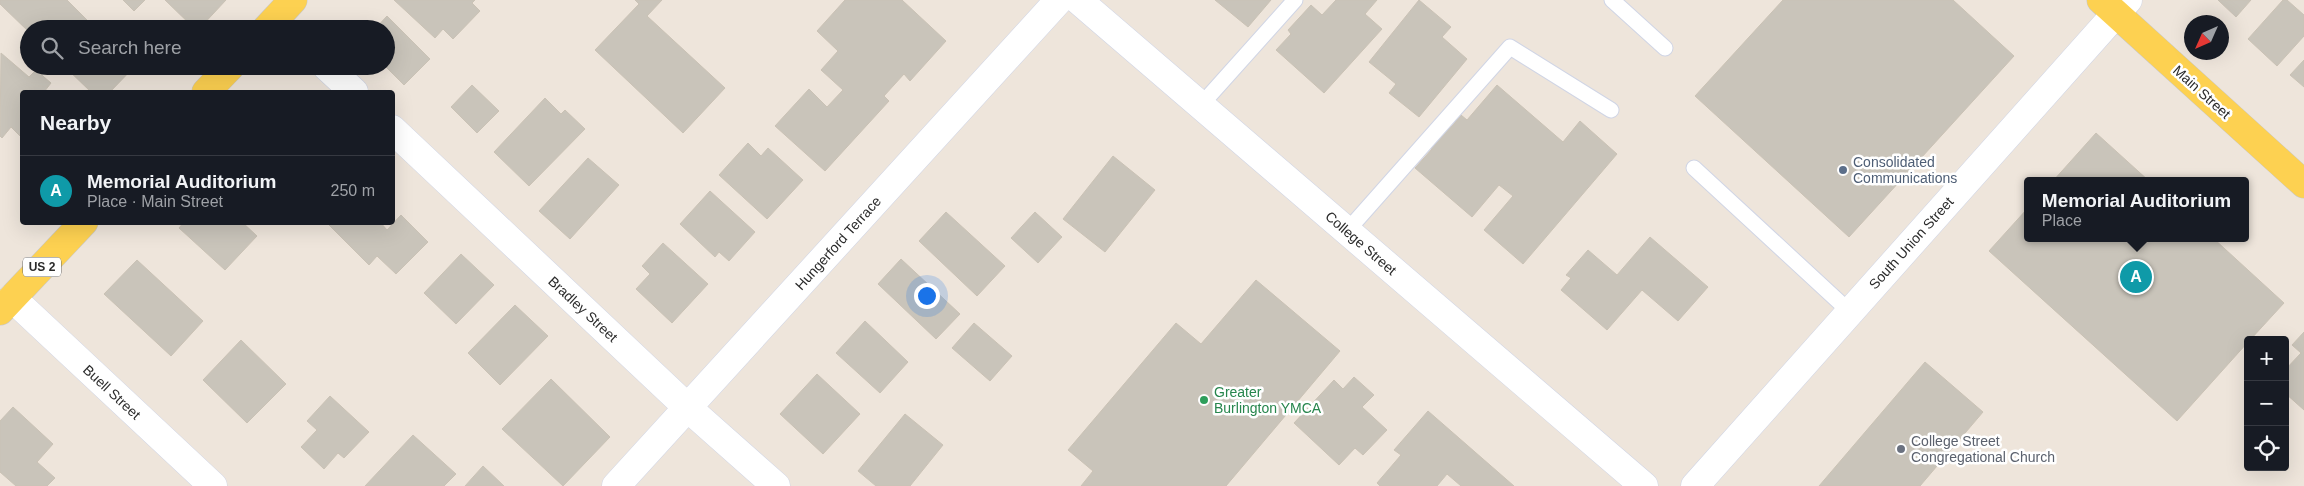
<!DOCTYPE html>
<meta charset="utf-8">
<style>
:root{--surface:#171b24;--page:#242831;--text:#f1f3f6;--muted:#9ea1a6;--line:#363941;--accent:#1a73e8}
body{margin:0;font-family:Arial,sans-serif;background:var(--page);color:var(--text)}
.controls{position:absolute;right:15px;bottom:15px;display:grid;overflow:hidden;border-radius:5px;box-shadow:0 5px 20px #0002}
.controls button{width:45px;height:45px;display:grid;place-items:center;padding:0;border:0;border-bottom:1px solid var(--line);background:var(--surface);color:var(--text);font:25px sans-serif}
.compass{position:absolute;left:2184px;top:15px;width:45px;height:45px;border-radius:50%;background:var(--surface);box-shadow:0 5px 20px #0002;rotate:225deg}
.you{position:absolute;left:926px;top:295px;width:18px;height:18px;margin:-12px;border:4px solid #fff;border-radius:50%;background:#1a73e8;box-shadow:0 0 0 8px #1a73e833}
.badge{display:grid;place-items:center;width:32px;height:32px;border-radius:50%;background:var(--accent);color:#fff;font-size:16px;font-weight:700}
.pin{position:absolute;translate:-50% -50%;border:2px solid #fff;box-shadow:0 1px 5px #0006}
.popup{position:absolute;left:2024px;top:177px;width:225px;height:65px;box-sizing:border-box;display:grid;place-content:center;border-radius:5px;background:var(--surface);filter:drop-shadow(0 1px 4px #0005);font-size:16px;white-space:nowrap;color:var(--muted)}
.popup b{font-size:19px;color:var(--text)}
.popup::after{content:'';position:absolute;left:50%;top:100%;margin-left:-10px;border:10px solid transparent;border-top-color:var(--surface)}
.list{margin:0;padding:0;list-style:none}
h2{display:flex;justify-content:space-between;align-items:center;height:65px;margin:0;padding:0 20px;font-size:21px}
h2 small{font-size:16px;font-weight:400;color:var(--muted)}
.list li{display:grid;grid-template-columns:32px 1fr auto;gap:15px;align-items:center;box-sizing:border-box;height:70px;padding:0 20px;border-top:1px solid var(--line)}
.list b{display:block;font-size:19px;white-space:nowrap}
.list p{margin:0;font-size:16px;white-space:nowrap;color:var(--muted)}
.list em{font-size:16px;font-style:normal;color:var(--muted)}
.icon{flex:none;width:28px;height:28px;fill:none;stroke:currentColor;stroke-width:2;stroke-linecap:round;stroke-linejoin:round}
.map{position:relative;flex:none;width:2304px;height:486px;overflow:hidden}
.search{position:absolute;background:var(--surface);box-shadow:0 5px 20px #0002;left:20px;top:20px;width:375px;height:55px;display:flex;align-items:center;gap:12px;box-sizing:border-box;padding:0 18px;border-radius:28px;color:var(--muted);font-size:19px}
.panel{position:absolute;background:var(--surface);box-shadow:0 5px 20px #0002;left:20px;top:90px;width:375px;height:135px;border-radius:5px}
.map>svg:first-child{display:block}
.building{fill:#c9c4ba;stroke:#cac2b5}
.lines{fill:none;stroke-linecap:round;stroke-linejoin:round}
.lane-casing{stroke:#d0d5e5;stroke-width:17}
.street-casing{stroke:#d0d5e5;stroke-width:29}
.secondary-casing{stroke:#d0d5e5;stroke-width:29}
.primary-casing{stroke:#c8c8c8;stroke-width:29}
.lane{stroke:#fff;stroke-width:15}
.street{stroke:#fff;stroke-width:28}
.secondary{stroke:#fff;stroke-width:28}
.primary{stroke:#fdd151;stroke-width:28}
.service-dot{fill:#5c6f8a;stroke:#fff;stroke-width:2}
.leisure-dot{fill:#2e9e5b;stroke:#fff;stroke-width:2}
.worship-dot{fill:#6b7280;stroke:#fff;stroke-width:2}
.labels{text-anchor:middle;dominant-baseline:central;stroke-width:5;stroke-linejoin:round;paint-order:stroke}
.shield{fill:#fff;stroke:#6b6b6b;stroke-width:1}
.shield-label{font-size:12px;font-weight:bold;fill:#2b2b2b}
.street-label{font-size:14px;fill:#2b2b2b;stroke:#fff}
.service-label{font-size:14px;fill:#4e5e75;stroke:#fff;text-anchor:start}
.leisure-label{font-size:14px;fill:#27864d;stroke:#fff;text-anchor:start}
.worship-label{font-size:14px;fill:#5b616d;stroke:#fff;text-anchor:start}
</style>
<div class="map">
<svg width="2304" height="486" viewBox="0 0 2304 486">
<rect width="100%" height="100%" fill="#eee5db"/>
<path class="building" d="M0,0h67l29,29h-67v3l-29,-28z
M123,0h22l-11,11z
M165,0h61l-27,29h-4z
M394,0h81l-3,3 8,8 -27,28 -10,-10 -8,9z
M635,0h27l-15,16 78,72 -42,45 -88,-83 44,-46z
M845,0h57l44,41 -36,40 -6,-7 -20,22 5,5 -64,70 -50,-45 34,-37 18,18 16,-17 -22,-20 17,-19 -21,-20z
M1215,0h56l-23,27z
M1336,0h41l-12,14 17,15 -58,64 -48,-43 15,-16 -3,-4 23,-25 11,10z
M1419,0l32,27 -9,10 25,22 -48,58 -30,-24 7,-9 -27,-22z
M1783,0h170l61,56 -165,181 -154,-141z
M2218,0h33l-15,17z
M2283,0h4l17,15v21l-27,30 -29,-27z
M387,16l43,43 -26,26 -19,-19 1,-37h-11z
M1,53l28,24 7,-7 15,13 -7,9h-22v46l-11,-11 -9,11 -2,-2z
M2304,60v27l-14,-12z
M64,66h71l-25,26h-19z
M472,85l27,26 -22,22 -26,-26z
M1497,85l66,57 17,-21 37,33 -94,110 -39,-34 29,-34 -14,-11 -27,32 -57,-49 17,-19 -7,-5 20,-22 6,5 10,-12 6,5z
M545,98l16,16 4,-4 20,19 -56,57 -35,-34z
M2096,133l53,48h-96z
M748,143l13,13 7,-8 35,32 -36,39 -48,-44z
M1113,156l42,34 -50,62 -42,-33z
M588,158l31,27 -49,54 -31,-28z
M710,191l45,41 -26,29 -10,-9 -4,5 -35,-33z
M2027,209v29h186l71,65 -34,37h-2v2l-71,79 -188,-170z
M946,212l59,54 -28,30 -58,-55z
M1035,212l27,25 -24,26 -27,-25z
M401,215l27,27 -32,32 -19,-18 -8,9 -43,-43h54l7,8z
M184,222h58l15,14 -32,34 -46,-42z
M1650,237l58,50 -30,34 -36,-31 -35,40 -46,-40 10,-12 -5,-3 22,-25 29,25z
M663,243l45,41 -36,39 -36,-34 14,-15 -8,-8z
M461,254l33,31 -38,39 -32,-31z
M901,259l59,55 -24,25 -58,-55z
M137,260l66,61 -32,35 -67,-62z
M1256,280l84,71 -114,135h-145l12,-15 -25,-21 108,-127 25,21z
M515,305l33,31 -48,49 -32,-32z
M865,321l43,41 -28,31 -44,-40z
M974,323l38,33 -22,25 -38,-33z
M2304,332v78l-19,-17v-23l16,-17 -9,-8z
M241,340l45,44 -39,39 -44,-43z
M1925,362l58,50 -63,74h-101z
M817,374l43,40 -37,40 -43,-40z
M1354,377l20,18 -12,12 25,23 -24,25 -8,-7 -16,17 -45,-42 40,-43 9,9z
M551,379l59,58 -47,49 -61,-57z
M330,396l39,36 -25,26 -6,-5 -14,16 -23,-22 16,-17 -10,-9z
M13,407l40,37 -16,18 18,16 -8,8h-31l-16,-14v-51z
M1428,411l86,75h-53l-14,-12 -10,12h-57l-3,-3 24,-28 -7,-5z
M905,414l38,31 -33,41h-34l-18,-15z
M413,435l43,39 -12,12h-79z
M483,466l21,20h-39z"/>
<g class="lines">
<defs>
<path id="lane" d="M1612,0l53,48
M1201,105l94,-105
M1694,168l156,144
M1347,231l163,-184 101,63"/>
<path id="street" d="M326,66l28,26
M392,129l296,279 88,78
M12,298l201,188
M616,486l443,-486"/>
<path id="secondary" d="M1078,0l566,486
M1695,486l433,-486"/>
<path id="primary" d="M2101,0l203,184
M266,29l27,-29
M206,92l25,-26
M0,311l84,-89"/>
</defs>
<use href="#lane" class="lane-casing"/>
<use href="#street" class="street-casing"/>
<use href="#secondary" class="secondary-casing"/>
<use href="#primary" class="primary-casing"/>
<use href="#lane" class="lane"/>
<use href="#street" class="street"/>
<use href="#secondary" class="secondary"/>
<use href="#primary" class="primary"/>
</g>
<circle class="service-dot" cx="1843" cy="170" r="5"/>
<circle class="leisure-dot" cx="1204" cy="400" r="5"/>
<circle class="worship-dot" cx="1901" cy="449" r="5"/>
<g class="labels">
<rect class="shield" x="23" y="257.5" width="38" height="19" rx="4"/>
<g class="shield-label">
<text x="42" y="267">US 2</text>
</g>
<g class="street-label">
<text transform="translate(2202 92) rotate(42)">Main Street</text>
<text transform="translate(838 243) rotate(-48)">Hungerford Terrace</text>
<text transform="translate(1361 243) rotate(41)">College Street</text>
<text transform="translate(1911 243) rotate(-48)">South Union Street</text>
<text transform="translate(583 309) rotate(43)">Bradley Street</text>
<text transform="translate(112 392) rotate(43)">Buell Street</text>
</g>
<g class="service-label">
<text x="1853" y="162">Consolidated<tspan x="1853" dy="16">Communications</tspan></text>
</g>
<g class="leisure-label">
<text x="1214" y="392">Greater<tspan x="1214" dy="16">Burlington YMCA</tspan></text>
</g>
<g class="worship-label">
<text x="1911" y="441">College Street<tspan x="1911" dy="16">Congregational Church</tspan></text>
</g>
</g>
</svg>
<div class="controls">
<button>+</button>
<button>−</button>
<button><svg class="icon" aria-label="locate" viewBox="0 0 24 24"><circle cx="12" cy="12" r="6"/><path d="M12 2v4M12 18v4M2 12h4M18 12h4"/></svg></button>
</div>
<svg class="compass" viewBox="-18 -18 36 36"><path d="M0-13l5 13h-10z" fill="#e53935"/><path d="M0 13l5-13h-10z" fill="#9ea1a6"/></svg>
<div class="you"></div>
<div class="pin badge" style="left:2136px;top:277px;background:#0f9aa8">A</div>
<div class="popup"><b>Memorial Auditorium</b>Place</div>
<div class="search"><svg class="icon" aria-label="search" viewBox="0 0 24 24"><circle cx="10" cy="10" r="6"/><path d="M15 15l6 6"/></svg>Search here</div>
<section class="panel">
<h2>Nearby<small></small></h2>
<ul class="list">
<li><span class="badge" style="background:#0f9aa8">A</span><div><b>Memorial Auditorium</b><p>Place · Main Street</p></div><em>250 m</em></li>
</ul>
</section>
</div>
